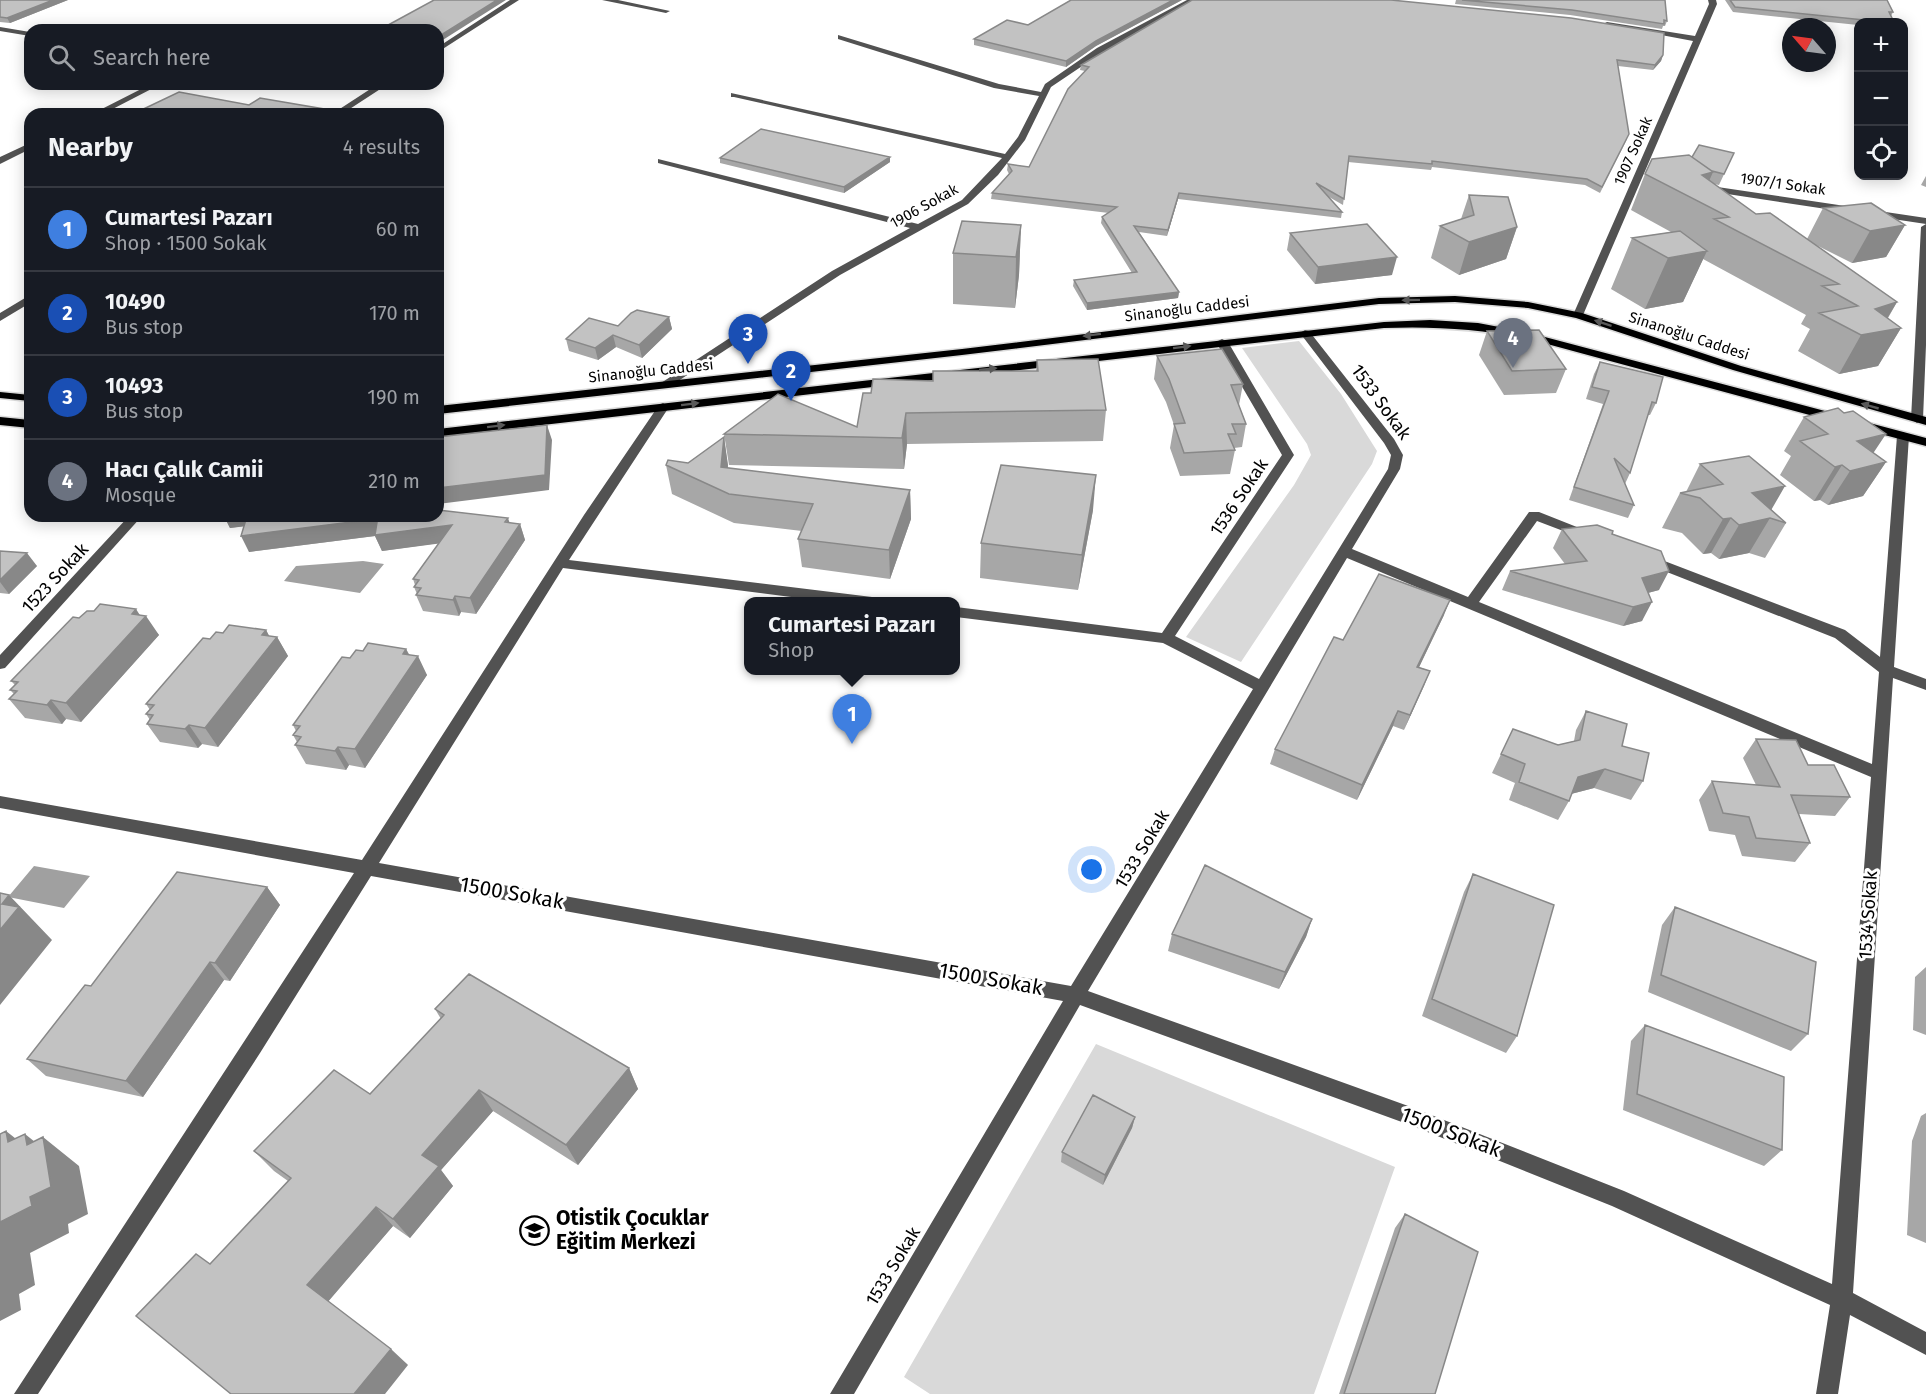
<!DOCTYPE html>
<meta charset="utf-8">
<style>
:root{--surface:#171b24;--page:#20242c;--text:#f1f3f6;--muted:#9ea1a6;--line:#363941;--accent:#ea580c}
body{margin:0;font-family:"Fira Sans",sans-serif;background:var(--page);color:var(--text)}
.controls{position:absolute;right:18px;top:18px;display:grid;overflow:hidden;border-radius:12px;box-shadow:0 3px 15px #0003}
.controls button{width:54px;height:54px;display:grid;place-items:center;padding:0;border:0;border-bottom:2px solid var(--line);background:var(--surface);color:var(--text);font:30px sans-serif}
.compass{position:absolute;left:1782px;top:18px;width:54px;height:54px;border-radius:50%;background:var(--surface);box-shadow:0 3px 15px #0003;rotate:298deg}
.you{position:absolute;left:1092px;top:870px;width:21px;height:21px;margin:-15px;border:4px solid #fff;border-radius:50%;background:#1a73e8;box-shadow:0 0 0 9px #1a73e833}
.badge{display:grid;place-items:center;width:39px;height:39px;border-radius:50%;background:var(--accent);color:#fff;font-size:20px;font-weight:700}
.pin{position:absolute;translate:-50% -50px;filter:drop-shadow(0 2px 3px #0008)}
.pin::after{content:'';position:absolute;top:32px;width:21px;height:18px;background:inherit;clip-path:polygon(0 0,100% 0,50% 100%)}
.popup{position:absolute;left:744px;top:597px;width:216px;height:78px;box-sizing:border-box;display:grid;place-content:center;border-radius:12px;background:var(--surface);filter:drop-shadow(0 2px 4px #0005);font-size:20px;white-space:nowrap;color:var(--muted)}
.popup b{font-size:22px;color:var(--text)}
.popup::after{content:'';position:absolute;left:50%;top:100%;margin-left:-12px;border:12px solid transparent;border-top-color:var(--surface)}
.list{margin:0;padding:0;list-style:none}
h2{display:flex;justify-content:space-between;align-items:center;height:78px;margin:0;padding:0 24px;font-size:26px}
h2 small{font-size:20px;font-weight:400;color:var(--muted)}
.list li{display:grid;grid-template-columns:39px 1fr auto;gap:18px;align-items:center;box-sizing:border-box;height:84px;padding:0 24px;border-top:2px solid var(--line)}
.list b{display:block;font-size:22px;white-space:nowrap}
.list p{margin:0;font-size:20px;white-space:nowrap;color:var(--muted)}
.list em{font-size:20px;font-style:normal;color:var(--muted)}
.icon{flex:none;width:33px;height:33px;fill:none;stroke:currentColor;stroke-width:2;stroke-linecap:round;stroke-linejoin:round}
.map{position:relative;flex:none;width:1926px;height:1394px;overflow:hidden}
.search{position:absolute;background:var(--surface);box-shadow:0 3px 15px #0003;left:24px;top:24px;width:420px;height:66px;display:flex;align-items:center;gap:15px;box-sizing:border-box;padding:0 21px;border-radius:18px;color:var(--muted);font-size:22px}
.panel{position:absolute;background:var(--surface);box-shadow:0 3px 15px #0003;left:24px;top:108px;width:420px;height:414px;border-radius:18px}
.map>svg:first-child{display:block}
.green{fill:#d9d9d9}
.water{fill:#a0a0a0}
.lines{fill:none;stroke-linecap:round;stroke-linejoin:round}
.major-casing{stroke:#dbdbdb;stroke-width:3}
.minor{fill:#525252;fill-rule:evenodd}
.major{fill:#000;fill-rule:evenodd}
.wall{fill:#a7a7a7}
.shaded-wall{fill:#888}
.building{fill:#c2c2c2;stroke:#888;stroke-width:1.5}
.oneway{fill:#595959}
.labels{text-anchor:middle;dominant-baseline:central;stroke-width:6;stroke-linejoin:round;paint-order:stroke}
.far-street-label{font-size:15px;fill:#000;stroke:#fff}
.street-label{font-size:18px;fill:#000;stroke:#fff}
.near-street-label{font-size:21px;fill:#000;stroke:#fff}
.near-poi-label{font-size:21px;font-weight:bold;fill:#000;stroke:#fff;text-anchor:start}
</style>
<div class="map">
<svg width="1926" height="1394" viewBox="0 0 1926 1394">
<rect width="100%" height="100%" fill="#fff"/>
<path class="green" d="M1299,341l42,53 36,57 -5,13 -131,198 -55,-25 108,-152 17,-30 -4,-11 -65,-96z
M1096,1044l299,123 -81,227h-384l-26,-17z"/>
<path class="water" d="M363,561l21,3 -24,29 -76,-12 12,-15z
M34,866l56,10 -26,32 -56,-11z"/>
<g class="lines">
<defs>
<path id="major" d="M1455,296l73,6 54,11 159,53 185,51v8l-193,-55 -157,-52 -48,-10 -73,-6 -76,2 -417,51 -524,59v-8l524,-57 417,-51z
M1430,320l48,3 48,9 314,83 2,3 -6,4 -4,-1 -307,-83c-48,-9 -92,-12 -141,-10l-946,109v-8l946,-107z
M0,392l30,3v6l-30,-3z
M0,417l30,3v8l-30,-3z
M1862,421l64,17v8l-68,-18 -2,-3z"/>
</defs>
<use href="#major" class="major-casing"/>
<path class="minor" d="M510,0h9l-81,52v-5z
M602,0h16l52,11 -4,2z
M1187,0h9l-93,52 -52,35 -26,53 -27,35 -30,29 -128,71 -171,112h-8v-4l171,-112 78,-43 -252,-65v-4l260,65 44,-24 40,-42 -268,-61h-3v-4l274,61 13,-17 21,-41 -45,-8 -156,-49v-4l161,49 42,8 4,-8 52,-36z
M1708,0h8l1,4 -134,311 -9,2 -1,-2 120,-274 -90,-17 4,-2 88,14 14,-32z
M0,27l30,5v4l-30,-5z
M151,84h10l-58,30h-11z
M378,84h10l-46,30h-10z
M30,143v6l-30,15v-7z
M1704,185l222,33v6l-225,-34v-4z
M1926,224v121l-3,74 -6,4 -6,-4 10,-192z
M30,295v8l-30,18v-8z
M1305,330l4,1 85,108 9,16 -3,14 -48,80 116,48 61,-85h10l53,21 2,3 -7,4 -50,-19 -58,81 393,162 7,-92 -44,-34 -191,-75 -2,-3 2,-3h10l191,73 35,27 17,-221 6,-4 6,4 -15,231 32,12v11l-33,-12 -40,615 73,39v23l-76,-40 -12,79h-22l14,-89 -218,-99 -202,-81 -330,-120 -226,389h-24l233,-393 -692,-125 -111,177 -222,341h-24l340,-521 -354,-65v-12l362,64 222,-345 75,-110 4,-2 6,4 -100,153 303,37 7,5h-49l-267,-34 -184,295 692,123 182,-297 -90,-46 -207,-26v-10l206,26 120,-178 -66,-113 6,-3 6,3 66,113 -119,181 84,43 129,-210 3,-14 -7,-12 -84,-110zM1347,558l524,219 -39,507 -208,-93 -213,-84 -323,-116z
M129,516h13l-137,152 -5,1v-14z"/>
<use href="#major" class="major"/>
</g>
<path class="wall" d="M0,0h68l-58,23 -10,-1z
M1071,0h111l-86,46 -30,21 -92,-22v-6l54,-14z
M1456,0h209l2,21 -2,5h-2l-1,3 -92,-14 -115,-11z
M1725,0h162l6,12 -2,4 3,6h-36v3l-125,-13z
M1663,55l-2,6 -8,9 -35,-4 9,73 -27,54 -15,-8 -153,-18 -1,3 -83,-8 -5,43 -14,-8 13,15 -1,6 -163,-19 -11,37 -28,-4 40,60 -1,6 -91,12 -14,-24 1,-6 58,-7 -31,-50 1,-6 7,-4 -118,-14 1,-6 17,-19 -2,-4 1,-6 21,3 56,-96 -5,-1 1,-5z
M1734,153l-15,32 -5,-1 42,30 51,25 16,-31 82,17 -19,32 -34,6 -36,-18 81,57 -9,16 13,10 -23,38 -39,8 -41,-23 12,-22 -9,-5 5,-9 -103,-56 -20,43 -38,7 -34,-20 21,-51 39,-6 -40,-22 14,-36 47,-17z
M890,157v5l-46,31 -124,-30v-5z
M1926,176v11l-5,-2z
M1469,195l48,32 -11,32 -47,16 -28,-17 9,-32 21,-7z
M1021,225l-2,50 -4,33 -62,-4v-51z
M1290,233l102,42 -77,9 -28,-34z
M669,317l3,12 -30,29 -26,-11 -18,13 -29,-9 -3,-12 52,-13z
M1487,331l79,38 -10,24 -52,2 -25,-40z
M1157,356l86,28 -4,21 7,19 -4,23 -8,1 1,2 -5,24 -50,2 -10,-28 4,-23 -8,-23 -12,-23z
M1037,360l69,50 -3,31 -196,3 -3,25 -175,-4 -5,-31 133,-7 14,-34 62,-12 103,-10z
M1600,362l56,41 -6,12h-2l-18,58 -5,11 9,21 -6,13 -59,-18 34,-96 -17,-5 8,-25z
M1804,417l70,36 12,9 -23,34 -35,9 -8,-5 -6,1 -34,-26 11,-19 -7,-5z
M724,437l4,31 182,22 1,29 -21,60 -88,-12 -4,-28 4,-8 -68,-8 -62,-29 -6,-29 22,-2z
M1700,464l71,45 15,14 -21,35 -16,-5 -30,6 -8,-6 -8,1 -21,-21 -20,-5 18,-35 6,-1z
M1093,510l-15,80 -98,-12 1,-35z
M224,516h214l82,8 5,16 -49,74 -15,-2 -2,4 -36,-5 -7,-16 1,-1 -3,-7 1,-2 -2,-6 26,-36 -57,8 -7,-15 -126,16 -5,-26 -14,2z
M1562,529l97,61 -11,3 -6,28 -19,5 -121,-36 8,-19 55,-7 -12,-16z
M0,551l37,15 -28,28 -9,-1z
M140,615l19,20 -78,87 -15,-3 -4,5 -37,-6 -16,-19 5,-5 -4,-4 5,-5 -4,-4 68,-63z
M1444,615l-25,52 11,4 -26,59 -11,-4 -36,74 -87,-36 5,-15 68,-109z
M266,630l3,6 8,1 11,19 -70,91 -16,-3 -4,4 -38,-6 -13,-18 3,-4 -4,-6 4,-4 -4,-6 64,-65z
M406,649l3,5 18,21 -62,93 -16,-3 -3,5 -40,-6 -11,-19 2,-3 -4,-7 3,-4 -3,-6 57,-67 13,-7z
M1586,711l36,35 21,35 -12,19 -37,-12 -23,6 -2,7 -11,19 -49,-20 6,-17 -23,-10 21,-44 45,16 16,-4 2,-11z
M1756,739l52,26 42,32 -15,19 -36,-2 11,29 -15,19 -53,-6 -7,-21 -26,-4 -10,-31 13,-19 44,4 -13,-27z
M1473,874l44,162 -11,17 -84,-37 42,-124z
M267,887l13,18 -50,76 -6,-1 -81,117 -97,-21 -19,-17 64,-73z
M1675,907l133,127 -17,17 -143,-59 14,-67z
M1312,919l-6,18 -27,52 -111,-38 4,-17z
M1926,967v68l-13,-5 2,-53z
M435,1009l194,59 9,21 -60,76 -85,-54 -52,59 12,16 -43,52 -17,-12 -65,75 80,64 -198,-101 78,-83 -14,-10 -20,-20 116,-57 71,-75z
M1645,1025l137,125 -18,16 -141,-56 8,-69z
M1926,1113v130l-19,-8 5,-94 9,-25z
M1135,1117l-3,11 -29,57 -42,-23 1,-10z
M1405,1214l30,180h-96l56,-166z"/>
<path class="shaded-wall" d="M53,0h15l-58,23 -3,-5z
M497,0h9l-68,43v-6z
M1173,0h9l-86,46 -30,21v-6l30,-20z
M1663,55l-2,6 -8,9 2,-5z
M324,109l2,5h-11z
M890,157v5l-46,31v-6z
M1713,172l-13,30 2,-27z
M1179,193l-1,6 -11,37 1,-6z
M1021,225l-2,50 -4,33 1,-51z
M1905,225l-19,32 -34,6 18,-32z
M1517,227l-11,32 -47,16 10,-33z
M1707,251l-24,51 -38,7 23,-51z
M1397,257l-5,18 -77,9 3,-17z
M1179,292l-1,6 -91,12v-7z
M1897,302l-18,30 22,-4 -23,38 -39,8 22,-39 14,-26z
M669,317l3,12 -30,29 -3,-13z
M613,335l3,12 -18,13 -3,-12z
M906,413l1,31 -3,25 -2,-31z
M547,425l5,15 -3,50 -111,14v-16z
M1886,434l-22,33 22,-5 -23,34 -35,9 22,-34 -8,-6 -22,35 -6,1 21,-34 22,-26z
M724,437l4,28 -2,28 -5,-26z
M1096,475l-3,35 -15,80 4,-35z
M1785,486l-19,33 4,-1 -21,35 -30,6 20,-34 13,-32z
M910,490l1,29 -21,60 -1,-29z
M224,516h28l5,9 -27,3z
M375,516l77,9 6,16 -76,10 -7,-15 -126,16 -8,-16z
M508,518l5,15 7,-9 5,16 -49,74 -6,-16z
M1731,518l-20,35 -8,1 20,-35z
M27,553l10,13 -28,28 -9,-12v-2z
M1669,571l-10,19 -27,7 10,-19z
M455,596l6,16 -2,4 -6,-16z
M1450,600l-6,15 -32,67 5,-15z
M1652,602l-10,19 -19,5 10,-19z
M136,609l7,11 3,-4 13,19 -78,87 -15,-19z
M266,630l7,13 4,-6 11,19 -70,91 -13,-19 57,-93z
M406,649l7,14 5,-7 9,19 -62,93 -10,-19 48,-95z
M1430,671l-6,15 -20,44 6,-15z
M51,700l15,19 -4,5 -15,-19z
M1398,711l-5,15 -36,74 5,-15z
M189,725l13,19 -4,4 -13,-19z
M338,747l11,18 -3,5 -11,-19z
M1605,769l-11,19 -27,7 11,-18z
M267,887l13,18 -50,76 -15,-18z
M9,895l43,45 -52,65v-75l2,-26z
M1312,919l-6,18 -27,52 6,-17z
M210,962l14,18 -81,117 -17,-16z
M629,1068l9,21 -60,76 -12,-20z
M479,1090l14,21 -52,59 12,16 -43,52 -17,-19 29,-64z
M1135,1117l-3,11 -29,57 2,-10z
M6,1131l37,29 -35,-18z
M25,1134l20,16 -2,-13 36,29 9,48 -20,10 1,9 -39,20 5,32 -16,9 2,16 -21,11v-99l30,-25 -3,-52z
M376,1207l17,19 -66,77 -20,-18z
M391,1349l17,16 -23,29h-31z"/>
<path class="building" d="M0,0h53l-46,18 -7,-1z
M434,0h63l-59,37v-7h-59z
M1071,0h102l-77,41 -30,20 -92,-22 33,-19 21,5z
M1192,0h199l180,18 93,15 -1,22 -8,10 -38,-5 12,74 -27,53 -15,-8 -155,-18v3l-83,-8 -5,43 -28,-16 26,29 -163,-19 -11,37 -34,-4 45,66 -92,11 -13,-23 63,-8 -35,-55 15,-10 -125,-14 20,-22 -4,-7 21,3 39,-78 21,-22 -8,-2z
M1462,0h203l2,21 -3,-1v4l-92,-14z
M1730,0h157l6,12h-4l5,10h-10l-149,-15z
M179,92l70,13 11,-7 64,11 -9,5h-182z
M761,129l129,28 -46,30 -124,-29z
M1699,145l35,8 -10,21 -12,-3 -20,-14z
M1689,155l24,17 -11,3 54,39 14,-1 127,89 -22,7 26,19 -40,7 -42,-22 39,-7 -36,-20 17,-2 -125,-65 15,-2 -84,-43 7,-15z
M1469,195l39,2 9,30 -48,15 -29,-16 34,-11z
M1871,203l34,22 -35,6 -47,-23z
M962,221l59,4 -5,32 -63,-4z
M1367,224l30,33 -79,10 -28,-34z
M1680,231l27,20 -39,7 -36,-20z
M637,310l32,7 -30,28 -26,-10 -18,13 -29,-9 23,-21 29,8 13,-13z
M1539,330l27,39 -54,2 -25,-40z
M1222,349l21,35 -12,1 15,39h-14l4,10h-8l7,16 -51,3 -10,-29 11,-1 -16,-44 -12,-23z
M1098,359l8,51 -200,3 -4,25 -178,-4 54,-40 79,33 6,-34h8l2,-14 60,2v-10h105l-1,-11z
M1600,362l63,15 -7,26 -4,-1 -22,71 -16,-15 20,47 -60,-18 35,-96 -17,-4z
M1838,408l6,5 9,-2 33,23 -29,7 29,21 -36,9 -8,-6 -7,2 -35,-26 28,-7 -24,-17z
M547,425l-2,50 -107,13v-51z
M724,437l-3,30 189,23 -21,60 -91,-11 15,-35 -84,-10 -63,-29 2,-5 20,3z
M1749,456l36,30 -33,7 34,30 -16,-5 -31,7 -8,-7 -8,1 -23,-21 -20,-5 43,-9 -23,-20z
M1001,465l95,10 -14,80 -101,-12z
M438,510l70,8 -3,4 15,2 -50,74 -15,-2 -2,4 -37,-5 5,-7 -7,-1 5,-7 -6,-1 39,-54 -77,10 3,-19h60z
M247,516h128v3l-134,17z
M1597,525l16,6 -1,3 49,17 8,20 -27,7 10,24 -19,5 -123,-36 77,-10 -25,-32z
M0,551l27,2 -27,27z
M1379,574l71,26 -33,67 13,4 -20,44 -12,-4 -36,74 -87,-36 59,-112 9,3z
M100,604l36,5 -4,5 14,2 -80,87 -15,-3 -4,5 -38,-6 8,-8 -7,-1 8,-8 -7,-1 62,-64 6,1 8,-7h7z
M229,625l37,5 -4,5 15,2 -72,91 -16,-3 -4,4 -38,-5 6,-9 -7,-1 8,-9 -8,-1 57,-66 7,1 6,-7 7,1z
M368,643l38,6 -3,5 15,2 -63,93 -17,-2 -3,4 -40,-6 6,-8 -8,-2 7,-9 -7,-1 49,-68 8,1 6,-8 7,1z
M1586,711l41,13 -5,22 27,7 -6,28 -38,-12 -27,8 -9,24 -50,-19 6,-18 -24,-10 12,-25 45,16 22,-5z
M1756,739l40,1 12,25h26l16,32 -59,-2 19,48 -54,-5 -7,-21 -26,-4 -11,-32 68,6z
M1205,865l107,54 -27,53 -113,-38z
M177,872l90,15 -52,76 -5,-1 -84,119 -99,-22 58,-74 6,1z
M1473,874l81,31 -37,131 -85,-37z
M0,893l9,2 -7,9 17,3 -19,23z
M1675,907l141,55 -8,72 -147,-59z
M469,974l160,94 -63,77 -87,-55 -57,65 17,11 -46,53 -17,-12 -69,78 84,64 -37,45h-123l-95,-78 60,-62 14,10 81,-86 -37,-27 80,-81 36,24 74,-79 -9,-6z
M1645,1025l139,52 -2,73 -145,-56z
M1093,1095l42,22 -30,58 -43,-23z
M6,1131l2,11 17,-8 2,11 16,-8 8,50 -21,10 2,9 -32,16v-88z
M1405,1214l73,38 -43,142h-91z"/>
<defs><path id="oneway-solid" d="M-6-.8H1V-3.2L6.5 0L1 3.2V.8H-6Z" transform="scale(1.5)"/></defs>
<g class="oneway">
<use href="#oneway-solid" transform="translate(1411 300) rotate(179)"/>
<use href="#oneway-solid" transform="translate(1603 323) rotate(-162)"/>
<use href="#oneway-solid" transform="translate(1092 335) rotate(173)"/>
<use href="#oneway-solid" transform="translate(1182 347) rotate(-7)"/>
<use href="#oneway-solid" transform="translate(988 369) rotate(-6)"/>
<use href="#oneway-solid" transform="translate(690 404) rotate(-7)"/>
<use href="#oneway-solid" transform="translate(1870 406) rotate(-164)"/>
<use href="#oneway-solid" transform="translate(496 426) rotate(-7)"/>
</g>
<defs>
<symbol id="school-ring" viewBox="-11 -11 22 22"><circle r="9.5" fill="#fff" stroke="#000" stroke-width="1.5"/><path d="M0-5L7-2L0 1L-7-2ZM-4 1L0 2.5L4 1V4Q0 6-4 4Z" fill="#000"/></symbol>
</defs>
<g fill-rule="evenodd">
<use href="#school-ring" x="518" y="1214" width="33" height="33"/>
</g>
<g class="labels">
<g class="far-street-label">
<text transform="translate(1633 151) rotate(-66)">1907 Sokak</text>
<text transform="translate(1783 184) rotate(8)">1907/1 Sokak</text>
<text transform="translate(924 206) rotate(-29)">1906 Sokak</text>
<text transform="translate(1187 309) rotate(-7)">Si̇nanoğlu Caddesi</text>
<text transform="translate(1689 336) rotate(18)">Si̇nanoğlu Caddesi</text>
<text transform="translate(651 371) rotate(-6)">Si̇nanoğlu Caddesi</text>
</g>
<g class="street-label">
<text transform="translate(1381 402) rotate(54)">1533 Sokak</text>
<text transform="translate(1239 497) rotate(-56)">1536 Sokak</text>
<text transform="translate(55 578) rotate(-47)">1523 Sokak</text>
<text transform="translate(1142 849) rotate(-59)">1533 Sokak</text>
<text transform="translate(1868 915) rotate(-86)">1534 Sokak</text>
<text transform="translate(893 1266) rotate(-59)">1533 Sokak</text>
</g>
<g class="near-street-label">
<text transform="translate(512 893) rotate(10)">1500 Sokak</text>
<text transform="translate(991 979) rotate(10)">1500 Sokak</text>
<text transform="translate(1451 1132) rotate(21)">1500 Sokak</text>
</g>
<g class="near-poi-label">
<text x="556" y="1218">Otistik Çocuklar<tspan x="556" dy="24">Eğitim Merkezi</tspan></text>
</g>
</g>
</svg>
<div class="controls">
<button>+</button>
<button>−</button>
<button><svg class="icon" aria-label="locate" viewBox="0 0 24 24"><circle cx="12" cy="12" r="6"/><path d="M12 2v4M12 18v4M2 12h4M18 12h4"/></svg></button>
</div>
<svg class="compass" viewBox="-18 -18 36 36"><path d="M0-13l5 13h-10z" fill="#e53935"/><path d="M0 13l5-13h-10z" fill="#9ea1a6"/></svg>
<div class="you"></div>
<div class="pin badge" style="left:852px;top:744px;background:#3f7fe0">1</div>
<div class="popup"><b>Cumartesi Pazarı</b>Shop</div>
<div class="pin badge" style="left:791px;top:401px;background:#1a4fb4">2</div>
<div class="pin badge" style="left:748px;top:364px;background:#1a4fb4">3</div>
<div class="pin badge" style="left:1513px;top:368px;background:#6b7280">4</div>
<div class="search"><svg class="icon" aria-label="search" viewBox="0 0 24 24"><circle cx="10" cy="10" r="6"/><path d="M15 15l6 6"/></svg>Search here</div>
<section class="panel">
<h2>Nearby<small>4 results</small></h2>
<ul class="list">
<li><span class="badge" style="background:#3f7fe0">1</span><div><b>Cumartesi Pazarı</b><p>Shop · 1500 Sokak</p></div><em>60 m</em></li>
<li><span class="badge" style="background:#1a4fb4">2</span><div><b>10490</b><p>Bus stop</p></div><em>170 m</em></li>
<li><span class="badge" style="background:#1a4fb4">3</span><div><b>10493</b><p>Bus stop</p></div><em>190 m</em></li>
<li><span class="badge" style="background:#6b7280">4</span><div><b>Hacı Çalık Camii</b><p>Mosque</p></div><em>210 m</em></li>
</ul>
</section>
</div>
